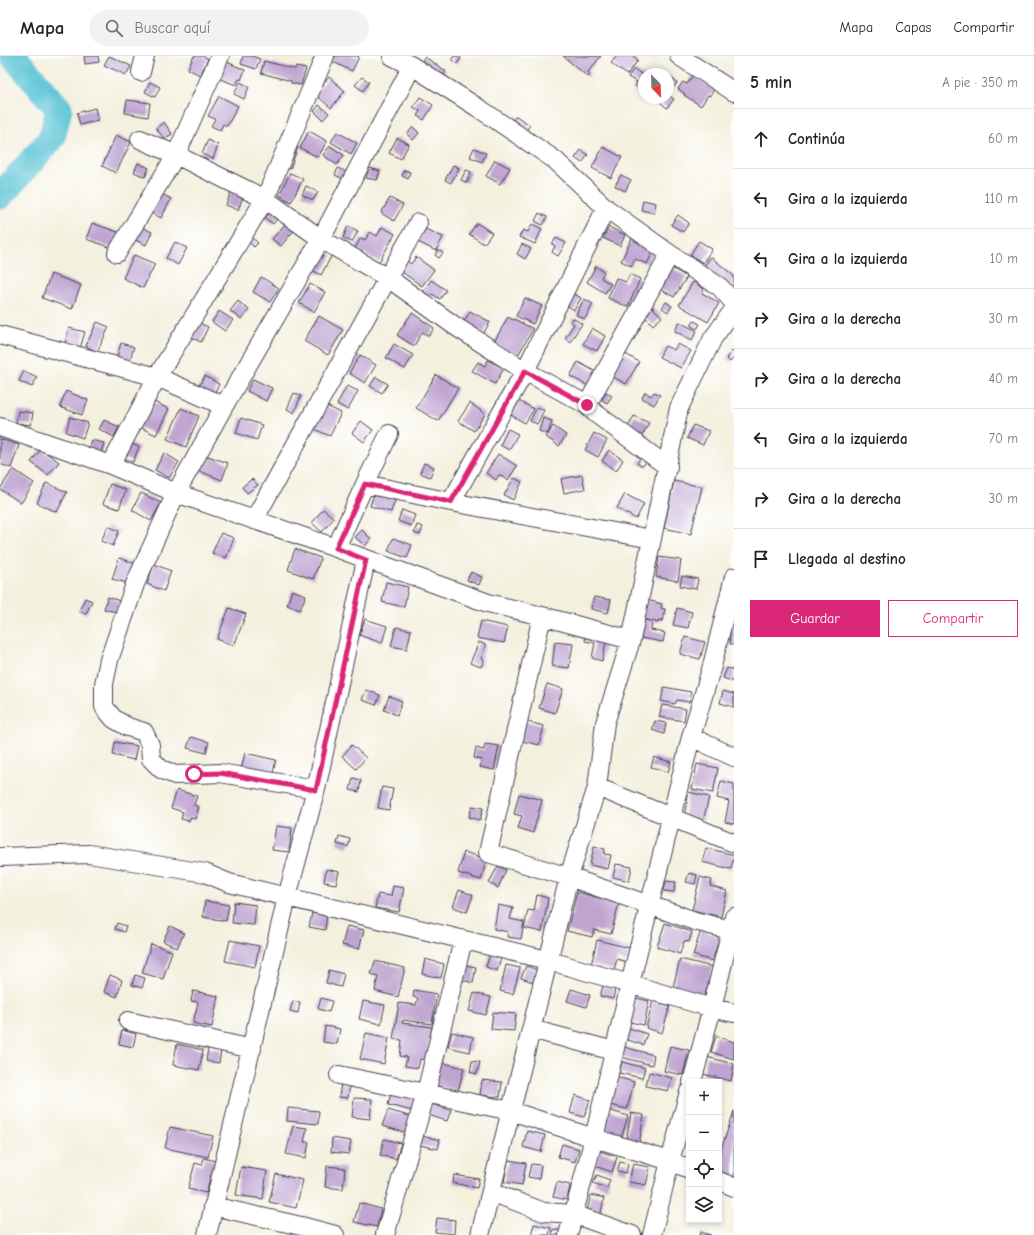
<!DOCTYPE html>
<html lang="es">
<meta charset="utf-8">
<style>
:root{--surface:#fff;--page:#f2f2f2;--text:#222;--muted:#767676;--line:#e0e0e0;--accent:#db2777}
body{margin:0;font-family:"Comic Neue",sans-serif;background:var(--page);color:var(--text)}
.controls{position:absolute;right:12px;bottom:12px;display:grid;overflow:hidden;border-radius:0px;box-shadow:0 2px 6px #0003}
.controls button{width:36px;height:36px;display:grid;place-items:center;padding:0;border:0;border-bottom:1px solid var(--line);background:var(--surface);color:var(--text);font:20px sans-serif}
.compass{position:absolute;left:638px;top:12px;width:36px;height:36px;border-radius:50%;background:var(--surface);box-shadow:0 2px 6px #0003;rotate:157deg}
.stop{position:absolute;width:12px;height:12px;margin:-9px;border:3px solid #db2777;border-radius:50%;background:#fff}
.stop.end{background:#db2777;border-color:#fff;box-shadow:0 1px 4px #0008}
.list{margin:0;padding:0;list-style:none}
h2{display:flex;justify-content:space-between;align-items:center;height:52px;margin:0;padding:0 16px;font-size:17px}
h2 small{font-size:13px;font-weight:400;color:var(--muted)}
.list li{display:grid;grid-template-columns:26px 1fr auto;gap:12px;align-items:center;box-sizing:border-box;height:60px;padding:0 16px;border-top:1px solid var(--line)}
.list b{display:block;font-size:15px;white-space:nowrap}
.list em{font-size:13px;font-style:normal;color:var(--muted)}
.actions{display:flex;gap:8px;padding:12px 16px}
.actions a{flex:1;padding:9px 0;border:1px solid var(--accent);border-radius:0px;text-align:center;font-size:14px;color:var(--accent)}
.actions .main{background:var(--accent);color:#fff}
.icon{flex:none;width:22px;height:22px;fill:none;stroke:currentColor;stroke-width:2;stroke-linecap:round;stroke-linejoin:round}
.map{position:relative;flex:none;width:734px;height:1179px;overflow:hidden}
header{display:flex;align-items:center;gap:24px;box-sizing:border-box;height:56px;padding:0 20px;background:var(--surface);border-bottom:1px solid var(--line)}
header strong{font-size:19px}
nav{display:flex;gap:22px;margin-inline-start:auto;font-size:14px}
.search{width:280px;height:36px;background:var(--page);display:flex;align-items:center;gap:10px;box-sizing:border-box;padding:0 14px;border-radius:22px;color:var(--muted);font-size:15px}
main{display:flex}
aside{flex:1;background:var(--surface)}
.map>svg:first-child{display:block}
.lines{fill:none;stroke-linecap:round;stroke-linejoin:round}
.river{stroke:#59c2d5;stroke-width:27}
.building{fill:#bfa4d0}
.street-casing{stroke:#424153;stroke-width:20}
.street{stroke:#fff;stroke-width:18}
.route{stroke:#db2777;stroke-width:5}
</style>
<header>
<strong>Mapa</strong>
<div class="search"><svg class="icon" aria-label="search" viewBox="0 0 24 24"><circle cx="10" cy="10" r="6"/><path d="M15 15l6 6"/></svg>Buscar aquí</div>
<nav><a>Mapa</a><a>Capas</a><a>Compartir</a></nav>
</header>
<main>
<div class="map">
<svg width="734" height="1179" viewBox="0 0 734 1179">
<rect width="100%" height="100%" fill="#fff"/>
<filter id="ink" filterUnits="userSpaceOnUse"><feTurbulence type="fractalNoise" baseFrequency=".025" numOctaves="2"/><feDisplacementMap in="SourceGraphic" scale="8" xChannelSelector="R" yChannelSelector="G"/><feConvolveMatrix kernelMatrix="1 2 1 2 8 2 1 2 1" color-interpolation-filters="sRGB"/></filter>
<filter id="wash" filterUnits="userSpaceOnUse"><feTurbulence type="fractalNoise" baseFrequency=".012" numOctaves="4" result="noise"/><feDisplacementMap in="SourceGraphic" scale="16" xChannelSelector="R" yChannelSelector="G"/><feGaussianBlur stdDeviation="0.9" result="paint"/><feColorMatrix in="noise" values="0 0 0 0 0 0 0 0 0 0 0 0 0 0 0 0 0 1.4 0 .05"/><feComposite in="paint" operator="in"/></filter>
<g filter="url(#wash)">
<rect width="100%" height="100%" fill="#f4f0de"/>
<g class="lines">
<path class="river" d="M0,140l52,-58 7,-29 -46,-53"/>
</g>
<g id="blocks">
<path class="building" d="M84,0h14l1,6 -14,2z
M109,0l22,10 -5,9 -22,-10z
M194,0h9l5,3 -8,16 -12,-6z
M243,0h9l8,3 -4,10 -15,-5z
M331,0h27l1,1 -7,14 -23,-11z
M454,0h5l2,2 -4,6 -5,-5z
M563,0h38l-13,16 2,3 -2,2z
M617,0h16l5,4 -11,15 -16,-12z
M425,1l21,14 -7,10 -21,-14z
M225,5l20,9 -4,10 -2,-1 -3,6 -18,-7z
M264,5l31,8 1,-2 10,2 -5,16 -10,-2v-2l-30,-8z
M634,13l10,7v11l-2,4 -7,-5 2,-4 -9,-5z
M668,19l9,8 -7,9 -2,-1z
M693,19l21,14 -4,7 -2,-1 -7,11 -17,-11 1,-1 -7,-5 5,-7 4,2z
M329,21l16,14 -14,17 -16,-14z
M362,21l7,5 -6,9 -8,-6z
M150,26l10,5 -5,10 -10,-5z
M240,26l9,5 -5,12 -10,-5z
M668,39l6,4 -7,9 -7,-6 3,-4h5z
M219,40l19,10 -11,20 -4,-2 -3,6 -9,-4 4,-7 -7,-3z
M420,41l13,8 -9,15 -6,-4 2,-5 -7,-4z
M127,44l23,3 -2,14 -23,-4z
M319,49l10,8 -6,7 -9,-9z
M95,52l3,12 -18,5 -3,-12z
M516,60l14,9 -7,10 -14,-9z
M164,66l8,12 -8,5 -8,-11z
M413,71l6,6 -6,7 -6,-6z
M309,75l18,10 -9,16 -18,-9z
M337,76l20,11 -6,11 -20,-12z
M116,79l15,7 -15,31 -14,-7z
M397,82l12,6 -8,15 -12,-6z
M208,84l10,5 -5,14 -11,-5z
M290,88l8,3 -8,22 -9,-3z
M330,90l14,9 -7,10 -14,-10z
M603,91l19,10 -11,21 -19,-10z
M474,92l12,5 -4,9 -12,-5z
M581,94l7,5 -6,8 -7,-5z
M495,104l15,8 -10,16 -14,-8z
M138,107l11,5 -4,9 -11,-5z
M453,109l6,3 -8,15 -6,-3z
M338,112l8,4 -3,7 -8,-4z
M369,112l11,3 -3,9 -11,-2z
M404,114l6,2 -2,7 -6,-3z
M466,114l5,2 -4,11 -6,-3z
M290,117l13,6 -12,23 -12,-7z
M621,119l10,5 -6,11 -10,-5z
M306,130l12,6 -5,8 -11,-5z
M155,134l16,9 -10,19 -17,-9z
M231,136l12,5 -5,13 -12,-5z
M390,142l13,7 -9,16 -13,-8z
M643,144l13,3 -2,10 -13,-3z
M273,153l8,6 -8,9 -8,-6z
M539,157l8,4 -4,8 -8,-4z
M678,159l11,8 -6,9 -12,-7z
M287,166l8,7 -14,17 -9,-7z
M92,167l26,9 -6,16 -26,-9z
M477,167l15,10 -8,11 -15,-10z
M532,168l10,5 -7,15 -16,-7 4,-7 5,2z
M137,169l15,7 -6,13 -15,-7z
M348,170l10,5 -6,11 -9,-4z
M382,171l13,7 -16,28 -24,-14 6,-10 4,2 5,-8 7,4z
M421,171l22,10 -7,14 -22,-11z
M609,171l16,8 -5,11 -17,-8z
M249,179l9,8 -4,4 -9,-8z
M556,182l10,5 -8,13 -6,-4 3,-6 -3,-2z
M632,182l22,12 -7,14 -12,-5 -4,7 -10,-5z
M699,185l13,8 -9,14 -13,-8z
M175,186l12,6 -9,17 -12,-7z
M522,188l9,5 -6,10 -8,-5z
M323,194l9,5 -11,20 -9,-5z
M438,194l5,3 -4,5 -4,-3z
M134,199l21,9 -12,24 -20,-10z
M416,201l18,13 -12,16 -23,-16 7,-10 5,4z
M711,201l23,19v7l-4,4 -26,-21z
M667,209l20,12 -13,20 -19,-11z
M596,210l8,6 -3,6 10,6 -6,9 -18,-11z
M51,218l30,11 -9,24 -30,-11z
M630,218l10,5 -12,28 -20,-9 8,-20 10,4z
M261,221l18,11 -9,14 -17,-10z
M431,224l15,10 -6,9 -8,-5 -3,5 -7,-5z
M693,226l11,7 -2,4 17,10 -11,19 -29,-17z
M310,228l15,8 -11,20 -15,-9z
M569,235l12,7 -7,12 -12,-8z
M525,242l17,8 -9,18 -17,-8z
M584,243l9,5 -8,15 -9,-4z
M238,245l11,9 -8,9 -11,-8z
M666,246l6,4 -4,6 -6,-4z
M648,247l14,14 -9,8 -13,-13z
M219,255l14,9 -8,11 -13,-9z
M470,255l20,11 -7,12 -19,-12z
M412,257l22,15 -5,8 -7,-4 -8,14 -17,-11z
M319,260l24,14 -15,25 -24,-14z
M508,261l5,3 1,-1 19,10 -15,26 -6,-3 -1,2 -17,-12z
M573,262l9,6 -12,18 -5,-4 9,-14 -3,-2z
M193,264l15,7 -7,15 -15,-7z
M694,265l6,3 -3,5 -6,-3z
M97,266l12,5 -12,25 -11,-6z
M679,266l18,9 -5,9 -17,-9z
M69,272l16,4 -6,20 -15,-4z
M592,272l13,8 -8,15 -14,-7z
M121,287l13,4 -7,21 -12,-4z
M394,288l19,11 -8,14 -19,-11z
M678,288l13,7 -10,17 -22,-11 6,-11 9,4z
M732,295l2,2v5l-4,4 -4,-4z
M624,297l15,9 -13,22 -16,-9z
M360,299l16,10 -11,18 -16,-10z
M488,304l16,8 -9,16 -23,-13 6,-9 7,4z
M578,306l18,10 -8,14 -18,-10z
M24,315l13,6 -5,10 -13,-6z
M436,319l22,13 -20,33 -22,-13z
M205,320l14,8 -8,15 -15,-8z
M376,321l12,7 -6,9 -12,-7z
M253,323l19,9 -6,13 -19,-10z
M347,330l11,5 -10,19 -11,-6z
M66,335l22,9 -6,15 -22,-8z
M606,336l6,4 -5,7 -5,-3z
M645,336l6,4 3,-4 6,3 -6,10 -12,-7z
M294,337l7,3 -7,17 -7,-4z
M150,344l19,9 -13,26 -19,-9z
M519,345l15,8 -9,14 -14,-8z
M470,347l15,11 -11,17 -16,-10z
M323,348l18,9 -11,23 -18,-8z
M537,351l7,3 -7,14 -7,-3z
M181,352l18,8 -13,31 -19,-8z
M18,355l15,2 -2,12 -15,-2z
M634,360l15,7 -7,13 -15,-7z
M70,361l18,6 -5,15 -17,-6z
M241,362l21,7 -5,15 -21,-7z
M543,362l9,3 -4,13 -9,-3z
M104,364l15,7 -5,10 -15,-8z
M361,365l12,9 -9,12 -12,-9z
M693,369l16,6 -6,14 -16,-7z
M553,370l13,9 -7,11 -13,-9z
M508,373l10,5 -9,16 -9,-5z
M594,377l13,7 -9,17 -13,-7z
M0,383l19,6 -8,23 -11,-4z
M91,384l13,3 -3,10 -13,-3z
M129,387l10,4 -6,15 -10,-4z
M41,393l18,13 -11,13 -17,-13z
M609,394l14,10 -7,11 -14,-10z
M164,397l15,9 -10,16 -14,-8z
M498,398l19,12 -9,14 -9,-5 -3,5 -10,-7z
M205,399l23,8 -6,17 -23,-9z
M640,402l6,3 -3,5 -6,-2z
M424,407l10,4 -4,10 -10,-4z
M13,413l21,14 -13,20 -21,-14z
M582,419l3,14 -21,4 -3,-14z
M514,422l8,4 -9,18 -9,-5z
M252,423l6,6 -11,8 -5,-6z
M674,425l28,6 -11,47 -27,-6z
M46,427l21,9 -10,20 -20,-9z
M110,428l16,6 -7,19 -16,-5z
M376,432l21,7 -6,17 -21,-6z
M141,437l20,10 -10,18 -19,-11z
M625,438l19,10 -8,15 -19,-11z
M323,453l11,9 -12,14 -10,-9z
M402,454l13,5 -4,11 -13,-5z
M417,469l6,2 -3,8 -6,-2z
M108,470l11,5 -6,15 -12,-5z
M362,474l9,9 -6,7 -10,-9z
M221,477l13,5 -8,20 -14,-5z
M393,482l19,7 -5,13 -19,-7z
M295,493l26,9 -8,21 -25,-9z
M659,501l22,3 -3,21 -22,-4z
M119,502l15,5 -7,20 -15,-4z
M154,508l17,7 -7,20 -17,-7z
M471,516l11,5 -3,8 -12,-5z
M682,520l16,3 -2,10 -16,-3z
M386,526l22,5 -4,20 -22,-5z
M292,534l14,5 -6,15 -13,-5z
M108,541l12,4 -4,11 -12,-3z
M594,541l17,3 -3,13 -17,-4z
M85,542l7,3 -6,13 -7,-3z
M647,544l15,4 -1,4 4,1 -3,12 -4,-1v3l-6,-2 -1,9 14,3 -2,9 -29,-5 9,-17 8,1 -9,-2z
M229,552l17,6 -12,32 -17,-7z
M677,552l15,4 -4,16 -15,-3z
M365,563l22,7 -5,17 -23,-8z
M481,565l27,6 -4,16 -27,-5z
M730,570h4v18h-4z
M396,571l15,3 -4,19 -16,-3z
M586,577l21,4 -5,24 -10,-3 3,-15 -10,-2z
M685,581l20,5 -5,17 -20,-5z
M479,586l7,3 -5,14 3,1 -3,7 -11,-4z
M555,586l18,2 -4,24 -17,-2z
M727,612l7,2v12l-11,-4z
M547,628l16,5 -8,24 -16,-5z
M664,631l27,5 -2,10 -12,-2 -2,4 -14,-3z
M366,634l14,5 -4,10 -14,-5z
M723,635l11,3v13l-14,-4z
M389,640l13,5 -5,14 -13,-5z
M662,649l24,4 -2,12 -25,-4z
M524,665l20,5 -5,19 -20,-5z
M655,665l11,2 -2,11 -12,-4z
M191,681l18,5 -3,11 -19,-5z
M115,686l22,4 -3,14 -21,-5z
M485,688l14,2 -5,24 -14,-3 2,-7 -8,-2 2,-10 8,2z
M352,689l14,13 -10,11 -14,-13z
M245,697l31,7 -4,17 -31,-7z
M654,701l17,5 -3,10 -17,-5z
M697,708l21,4 -5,25 -21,-4z
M353,722l8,2 -2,12 -9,-2z
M721,725l13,3v40l-9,-2 4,-21 -12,-3z
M382,731l11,2 -4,21 -11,-2z
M177,734l20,6 -3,9 5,2 -4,12 -5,-1 -1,3 -8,-2 2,-7 -12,-4z
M689,736l20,5 -6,24 -19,-5z
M519,738l23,6 -9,33 -15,-5 4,-12 -8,-2z
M472,750l11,2 -3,12 -11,-3z
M276,770l16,2 -3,24 -17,-2z
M339,780l11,3 -2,8 -11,-3z
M594,790l11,3 -1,5 7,1 -3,14 -18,-4z
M706,792l28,7 -3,14 -29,-7z
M464,796l23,7 -6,21 -23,-7z
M616,808l16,3 -3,14 -16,-4z
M498,810l8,4 -8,18 -9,-5z
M326,813l13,3 -3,12 -12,-2z
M689,817l8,2 -2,9 -9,-2z
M700,821l12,3 -2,6 17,5 -6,26 -29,-7z
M666,825l10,1 -2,10 -10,-1z
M393,830l11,2 -5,24 -24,-4 3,-14 13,2z
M459,834l14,5 -6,17 -14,-5z
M577,836l42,11 -8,31 -17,-4 -2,7 -25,-6z
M537,839l11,3 -6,34 -18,-4 4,-18 6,1z
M205,845l24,4 -3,16 -23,-4z
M234,846l22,3 -2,20 -22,-2z
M498,849l15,3 -3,11 14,3 -3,17 -14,-2 1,-5 -14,-3z
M312,857l15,2 -2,15 -16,-3z
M117,867l9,3 -2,6 -9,-3z
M665,867l27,9 -3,10 -5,-1 -4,13 -23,-7z
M170,870l14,7 -7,15 -14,-7z
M347,870l17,4 -5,19 -17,-4z
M701,874l19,6 -8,25 -19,-6z
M230,884l29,6 -4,21 -30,-6z
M597,884l33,8 -3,14 -10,-3 -3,11 -23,-5z
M151,888l21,7 -9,28 -21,-6z
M490,898l11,4 -4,13 -11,-4z
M425,903l19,5 -3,14 -19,-4z
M680,903l33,8 -9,32 -32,-8z
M375,905l30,7 -7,29 -23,-6 3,-15 -7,-2z
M465,909l11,2 -3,16 -11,-3z
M506,909l14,3 -7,26 -13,-3z
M526,910l11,4 -4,12 -12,-4z
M329,914l15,4 -3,13 -15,-4z
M110,919l12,5 -5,17 -13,-5z
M135,919l10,3 -3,10 -10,-3z
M603,930l12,3 -2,10 -13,-3z
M571,933l19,6 -4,12 -19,-6z
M414,934l23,4 -5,30 -29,-4 -1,3 30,4 -6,33 -6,-1 -2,9 -13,-2 2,-9 -7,-1 2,-16 -9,-1 6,-36 17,2 2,-7 -5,-1z
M193,935l25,5 -6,31 -19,-4 5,-21 -7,-1z
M474,937l17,4 -5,18 -17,-4z
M321,942l11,3 -3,11 -11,-3z
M636,942l13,3 -5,24 -14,-3z
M293,945l7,1 -2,11 -8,-2z
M363,945l22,4 -4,19 -22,-5z
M653,945l17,5 -8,27 -16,-5z
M493,956l23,2 -2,17 -23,-2z
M325,970l15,3 -3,15 -14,-2z
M629,972l18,6 -4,11 -18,-6z
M122,974l14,4 -3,13 -14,-3z
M452,976l21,5 -3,15 -22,-5z
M366,977l23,5 -5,26 -24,-5z
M716,980l18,6v17l-23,-7z
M177,988l26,6 -4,20 -26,-5z
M670,990l19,4 -6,25 -19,-4z
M624,991l30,8 -2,10 -31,-8z
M208,992l13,2 -2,13 -13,-2z
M707,1001l27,7 -3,17 -28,-7z
M472,1005l8,1 -3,12 -7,-2z
M440,1006l24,6 -6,23 -24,-6z
M622,1006l23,6 -3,10 -23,-5z
M649,1016l23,6 -4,13 -22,-5z
M617,1021l17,5 -7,27 -17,-4z
M482,1024l20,2 -2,15 -20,-2z
M341,1027l9,1 -2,14 -9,-1z
M391,1037l25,6 -3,12 -25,-6z
M575,1039l15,5 -6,17 -14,-4z
M354,1042l18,1 -2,20 -18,-2z
M431,1048l20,6 -4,11 -19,-6z
M288,1052l31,3 -1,13 -31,-3z
M388,1054l24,7 -5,16 -25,-7z
M608,1054l20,6 -7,23 -20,-6z
M734,1055v68l-15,-5v-18z
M631,1057l13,2 -5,29 -13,-3z
M293,1070l14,2 -3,14h5l-3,16 -20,-4z
M170,1071l43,9 -5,21 -43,-9z
M527,1075l18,4 -4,17 -18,-5z
M421,1080l19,4 -2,9 -19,-4z
M332,1082l19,3 -2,13 -18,-2z
M384,1083l17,4 -5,16 -16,-4z
M562,1088l17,5 -4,13 -17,-5z
M600,1095l17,6 -5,15 -17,-6z
M204,1102l12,3 -3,14h-2l-5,18 -18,-4 7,-26 7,2z
M508,1104l18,3 -4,22 -18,-3z
M620,1106l8,2 -2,9 -9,-2z
M531,1108l10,1 -2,14 -11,-2z
M633,1108l17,3 -4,18 -17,-3z
M327,1110l18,2 -2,21 -18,-2z
M241,1111l26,4 -4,28 -27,-4z
M276,1118l27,6 -7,28 -27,-6z
M454,1119l25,4 -2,9 -24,-5z
M597,1119l13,5 -3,8 -14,-5z
M557,1126l13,3 -3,15 -14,-3z
M591,1139l13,3 -4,19 -14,-3z
M359,1147l22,6 -4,18 -23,-5z
M437,1162l18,2 -1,14 -19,-2z
M534,1168l17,4 -2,7h-18z
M553,1173l9,2 -1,4h-9z
M701,1176l10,3h-11z"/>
</g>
</g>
<g filter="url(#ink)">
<use href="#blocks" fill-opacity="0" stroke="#424153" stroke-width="1"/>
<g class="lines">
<defs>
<path id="street" d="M392,0l20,10 68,43 75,51 51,48 64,46 50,33 14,16
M679,0l55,36
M141,16l4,-16
M140,83l36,16 89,44 56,40 67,39 67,48 70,45 62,34 8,8 73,54
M117,197l59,-98 44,-99
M0,279l157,42 67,29
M587,349l83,-151
M0,371l111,38 65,28 160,55 152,55 54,13 89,24
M111,409l46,-88 108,-178 60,-143
M365,428l86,18 201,37
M451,446l74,-131 81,-163
M254,464l164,-297
M336,492l29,-64 24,-50
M542,560l-54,237 81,24 126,44 39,10
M691,681l43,20
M597,731l137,56
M316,733l-96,-16 -45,2 -14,-6 -10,-10 -1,-14 -6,-13 -16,-5 -14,-8 -10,-12v-23l5,-24 26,-76 41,-91 48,-87 97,-167 91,-173
M0,801l89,-3 116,19 24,10 318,77 165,48 22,5
M128,965l124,28
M531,973l83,22
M339,1019l172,36 83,27 76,23 19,8
M692,1026l20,-74 22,-91
M719,1125l15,6
M491,1136l53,20 29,2 59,21
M213,1150l88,20 34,9
M207,1179l80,-338 29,-108 50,-229
M385,1179l41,-142 37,-153
M480,1179l89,-358 28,-90 8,-64 26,-83 48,-232 34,-70 21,-29
M568,1179l26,-97 36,-154 61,-247 21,-71 22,-89
M652,1179l18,-74 19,-69"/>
</defs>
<use href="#street" class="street-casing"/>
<use href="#street" class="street"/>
</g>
</g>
<g class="lines" filter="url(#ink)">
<path class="route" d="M194,718l26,-1 96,17 50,-230 -30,-12 29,-64 86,18 74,-131 62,34"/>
</g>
</svg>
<div class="controls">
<button>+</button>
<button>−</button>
<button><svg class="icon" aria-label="locate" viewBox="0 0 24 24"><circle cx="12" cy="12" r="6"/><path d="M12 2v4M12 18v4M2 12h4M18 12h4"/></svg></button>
<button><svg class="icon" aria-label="layers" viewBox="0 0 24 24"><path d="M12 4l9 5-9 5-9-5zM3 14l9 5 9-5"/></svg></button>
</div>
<svg class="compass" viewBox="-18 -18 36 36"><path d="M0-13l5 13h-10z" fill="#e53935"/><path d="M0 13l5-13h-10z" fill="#767676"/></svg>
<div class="stop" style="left:194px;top:718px"></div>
<div class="stop end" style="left:587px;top:349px"></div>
</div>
<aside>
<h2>5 min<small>A pie · 350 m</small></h2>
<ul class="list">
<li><svg class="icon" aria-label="ahead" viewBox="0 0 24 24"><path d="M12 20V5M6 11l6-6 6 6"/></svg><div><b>Continúa</b></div><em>60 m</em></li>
<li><svg class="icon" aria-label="left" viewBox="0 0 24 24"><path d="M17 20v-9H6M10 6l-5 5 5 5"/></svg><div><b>Gira a la izquierda</b></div><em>110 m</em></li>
<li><svg class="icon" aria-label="left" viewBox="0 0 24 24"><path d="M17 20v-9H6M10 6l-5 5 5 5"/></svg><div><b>Gira a la izquierda</b></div><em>10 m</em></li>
<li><svg class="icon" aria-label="right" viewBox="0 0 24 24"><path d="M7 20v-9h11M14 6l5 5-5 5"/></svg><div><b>Gira a la derecha</b></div><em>30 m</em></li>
<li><svg class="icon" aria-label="right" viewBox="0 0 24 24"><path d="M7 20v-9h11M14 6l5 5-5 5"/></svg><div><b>Gira a la derecha</b></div><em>40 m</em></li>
<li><svg class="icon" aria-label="left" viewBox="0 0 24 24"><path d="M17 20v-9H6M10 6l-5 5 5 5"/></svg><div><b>Gira a la izquierda</b></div><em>70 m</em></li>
<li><svg class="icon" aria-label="right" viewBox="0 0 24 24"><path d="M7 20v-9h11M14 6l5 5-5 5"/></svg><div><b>Gira a la derecha</b></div><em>30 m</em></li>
<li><svg class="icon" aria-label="arrive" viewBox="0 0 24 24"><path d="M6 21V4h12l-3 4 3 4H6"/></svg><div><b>Llegada al destino</b></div></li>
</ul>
<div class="actions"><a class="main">Guardar</a><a>Compartir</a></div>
</aside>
</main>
